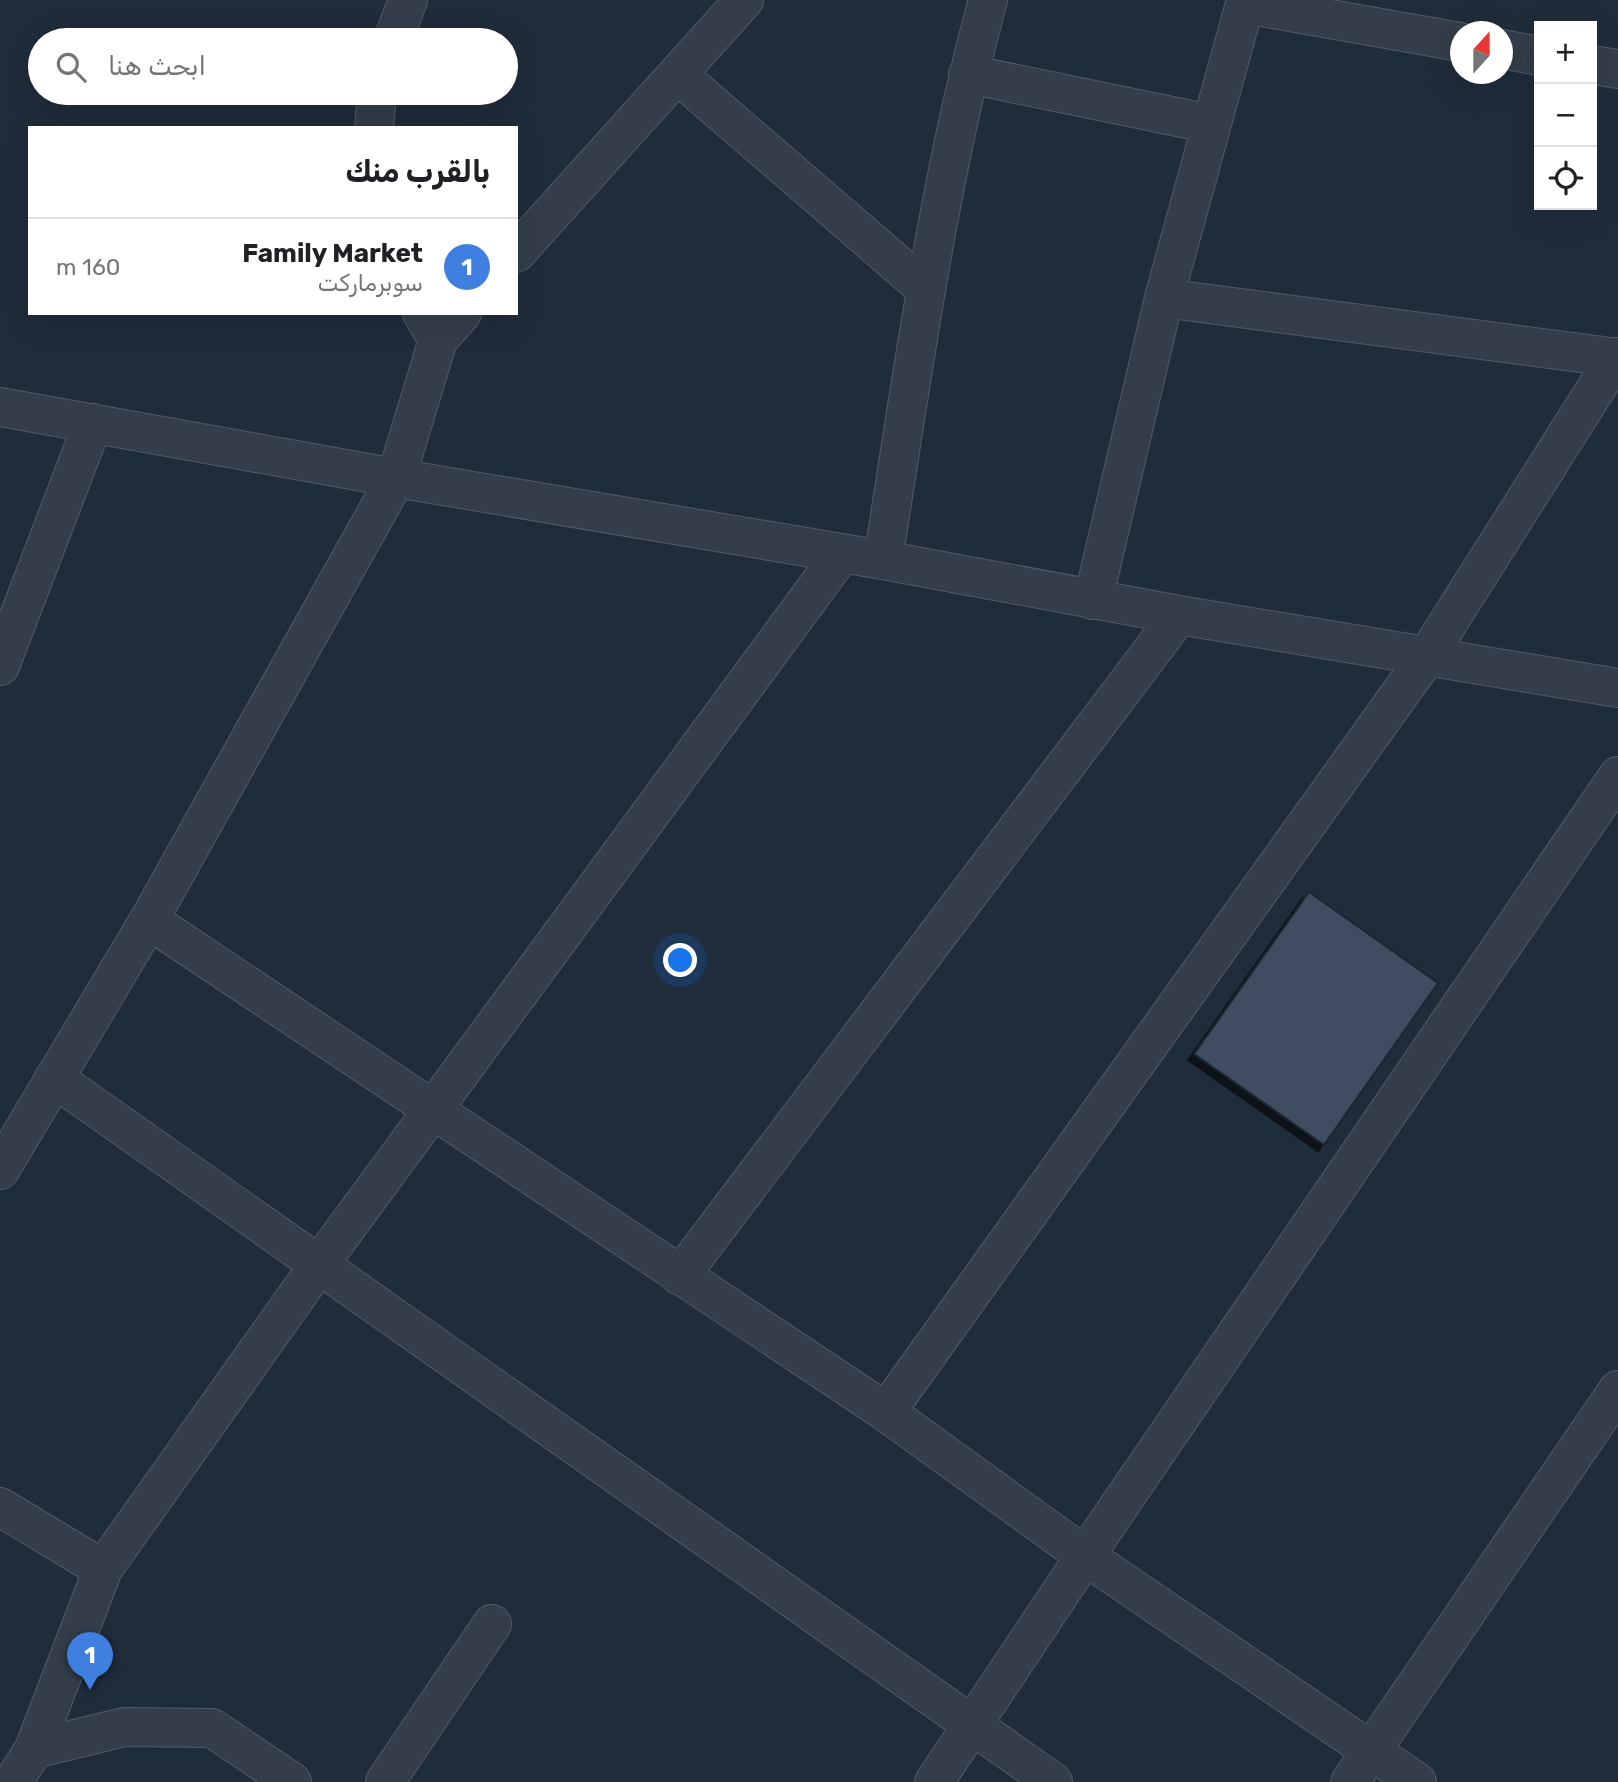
<!DOCTYPE html>
<html lang="ar">
<meta charset="utf-8">
<style>
:root{--surface:#fff;--page:#f2f2f2;--text:#202124;--muted:#757577;--line:#e0e0e0;--accent:#db2777}
body{margin:0;font-family:Rubik,Vazirmatn,sans-serif;background:var(--page);color:var(--text);direction:rtl}
.controls{position:absolute;right:21px;top:21px;display:grid;overflow:hidden;border-radius:0px;box-shadow:0 7px 28px #0002}
.controls button{width:63px;height:63px;display:grid;place-items:center;padding:0;border:0;border-bottom:2px solid var(--line);background:var(--surface);color:var(--text);font:35px sans-serif}
.compass{position:absolute;left:1450px;top:21px;width:63px;height:63px;border-radius:50%;background:var(--surface);box-shadow:0 7px 28px #0002;rotate:21deg}
.you{position:absolute;left:681px;top:961px;width:24px;height:24px;margin:-18px;border:5px solid #fff;border-radius:50%;background:#1a73e8;box-shadow:0 0 0 10px #1a73e833}
.badge{display:grid;place-items:center;width:46px;height:46px;border-radius:50%;background:var(--accent);color:#fff;font-size:23px;font-weight:700}
.pin{position:absolute;translate:-50% -58px;filter:drop-shadow(0 2px 4px #0008)}
.pin::after{content:'';position:absolute;top:37px;width:24px;height:21px;background:inherit;clip-path:polygon(0 0,100% 0,50% 100%)}
.list{margin:0;padding:0;list-style:none}
h2{display:flex;justify-content:space-between;align-items:center;height:91px;margin:0;padding:0 28px;font-size:30px}
h2 small{font-size:23px;font-weight:400;color:var(--muted)}
.list li{display:grid;grid-template-columns:46px 1fr auto;gap:21px;align-items:center;box-sizing:border-box;height:98px;padding:0 28px;border-top:2px solid var(--line)}
.list b{display:block;font-size:26px;white-space:nowrap}
.list p{margin:0;font-size:23px;white-space:nowrap;color:var(--muted)}
.list em{font-size:23px;font-style:normal;color:var(--muted)}
.icon{flex:none;width:38px;height:38px;fill:none;stroke:currentColor;stroke-width:2;stroke-linecap:round;stroke-linejoin:round}
.map{position:relative;flex:none;width:1618px;height:1782px;overflow:hidden;direction:ltr}
.search{position:absolute;background:var(--surface);box-shadow:0 7px 28px #0002;left:28px;top:28px;width:490px;height:77px;display:flex;align-items:center;gap:18px;box-sizing:border-box;padding:0 24px;border-radius:38px;color:var(--muted);font-size:26px}
.panel{position:absolute;background:var(--surface);box-shadow:0 7px 28px #0002;left:28px;top:126px;width:490px;height:189px;border-radius:0px;direction:rtl}
.map>svg:first-child{display:block}
.building{fill:#404e60;stroke:#1b2531;stroke-width:2;filter:url(#shadow)}
.lines{fill:none;stroke-linecap:round;stroke-linejoin:round}
.minor-casing{stroke:#515b68;stroke-width:40}
.minor{stroke:#333e4a;stroke-width:38}
</style>
<div class="map">
<svg width="1618" height="1782" viewBox="0 0 1618 1782">
<defs>
<filter id="shadow"><feDropShadow dx="-6" dy="6" stdDeviation="0" flood-color="#0009"/></filter>
</defs>
<rect width="100%" height="100%" fill="#1f2c3a"/>
<path class="building" d="M1309,892l129,91 -114,162 -130,-91z"/>
<g class="lines">
<defs>
<path id="minor" d="M1245,4l215,38
M393,40l15,-40
M1502,49l37,7
M1592,65l26,4
M677,74l249,215
M968,74l243,50
M374,128l3,-35
M516,253l228,-253
M1164,298l454,60
M438,340l24,-27
M0,407l396,71 487,82 296,55 439,73
M883,560c30,-188 55,-377 105,-560
M1093,600l71,-302 82,-298
M0,666l93,-243
M149,920l737,492 199,144 332,226
M54,1078l999,704
M0,1170l149,-250 247,-442 42,-138 -16,-27
M680,1276l499,-661
M886,1412l541,-756 189,-299
M0,1507l103,62
M34,1749l90,-22 88,1 80,54
M13,1782l21,-33 69,-180 215,-303 524,-713
M385,1782l107,-158
M934,1782l151,-226 533,-780
M1350,1782l268,-392"/>
</defs>
<use href="#minor" class="minor-casing"/>
<use href="#minor" class="minor"/>
</g>
</svg>
<div class="controls">
<button>+</button>
<button>−</button>
<button><svg class="icon" aria-label="locate" viewBox="0 0 24 24"><circle cx="12" cy="12" r="6"/><path d="M12 2v4M12 18v4M2 12h4M18 12h4"/></svg></button>
</div>
<svg class="compass" viewBox="-18 -18 36 36"><path d="M0-13l5 13h-10z" fill="#e53935"/><path d="M0 13l5-13h-10z" fill="#757577"/></svg>
<div class="you"></div>
<div class="pin badge" style="left:90px;top:1690px;background:#3f7fe0">1</div>
<div class="search"><svg class="icon" aria-label="search" viewBox="0 0 24 24"><circle cx="10" cy="10" r="6"/><path d="M15 15l6 6"/></svg>ابحث هنا</div>
<section class="panel">
<h2>بالقرب منك<small></small></h2>
<ul class="list">
<li><span class="badge" style="background:#3f7fe0">1</span><div><b>Family Market</b><p>سوبرماركت</p></div><em>160 m</em></li>
</ul>
</section>
</div>
